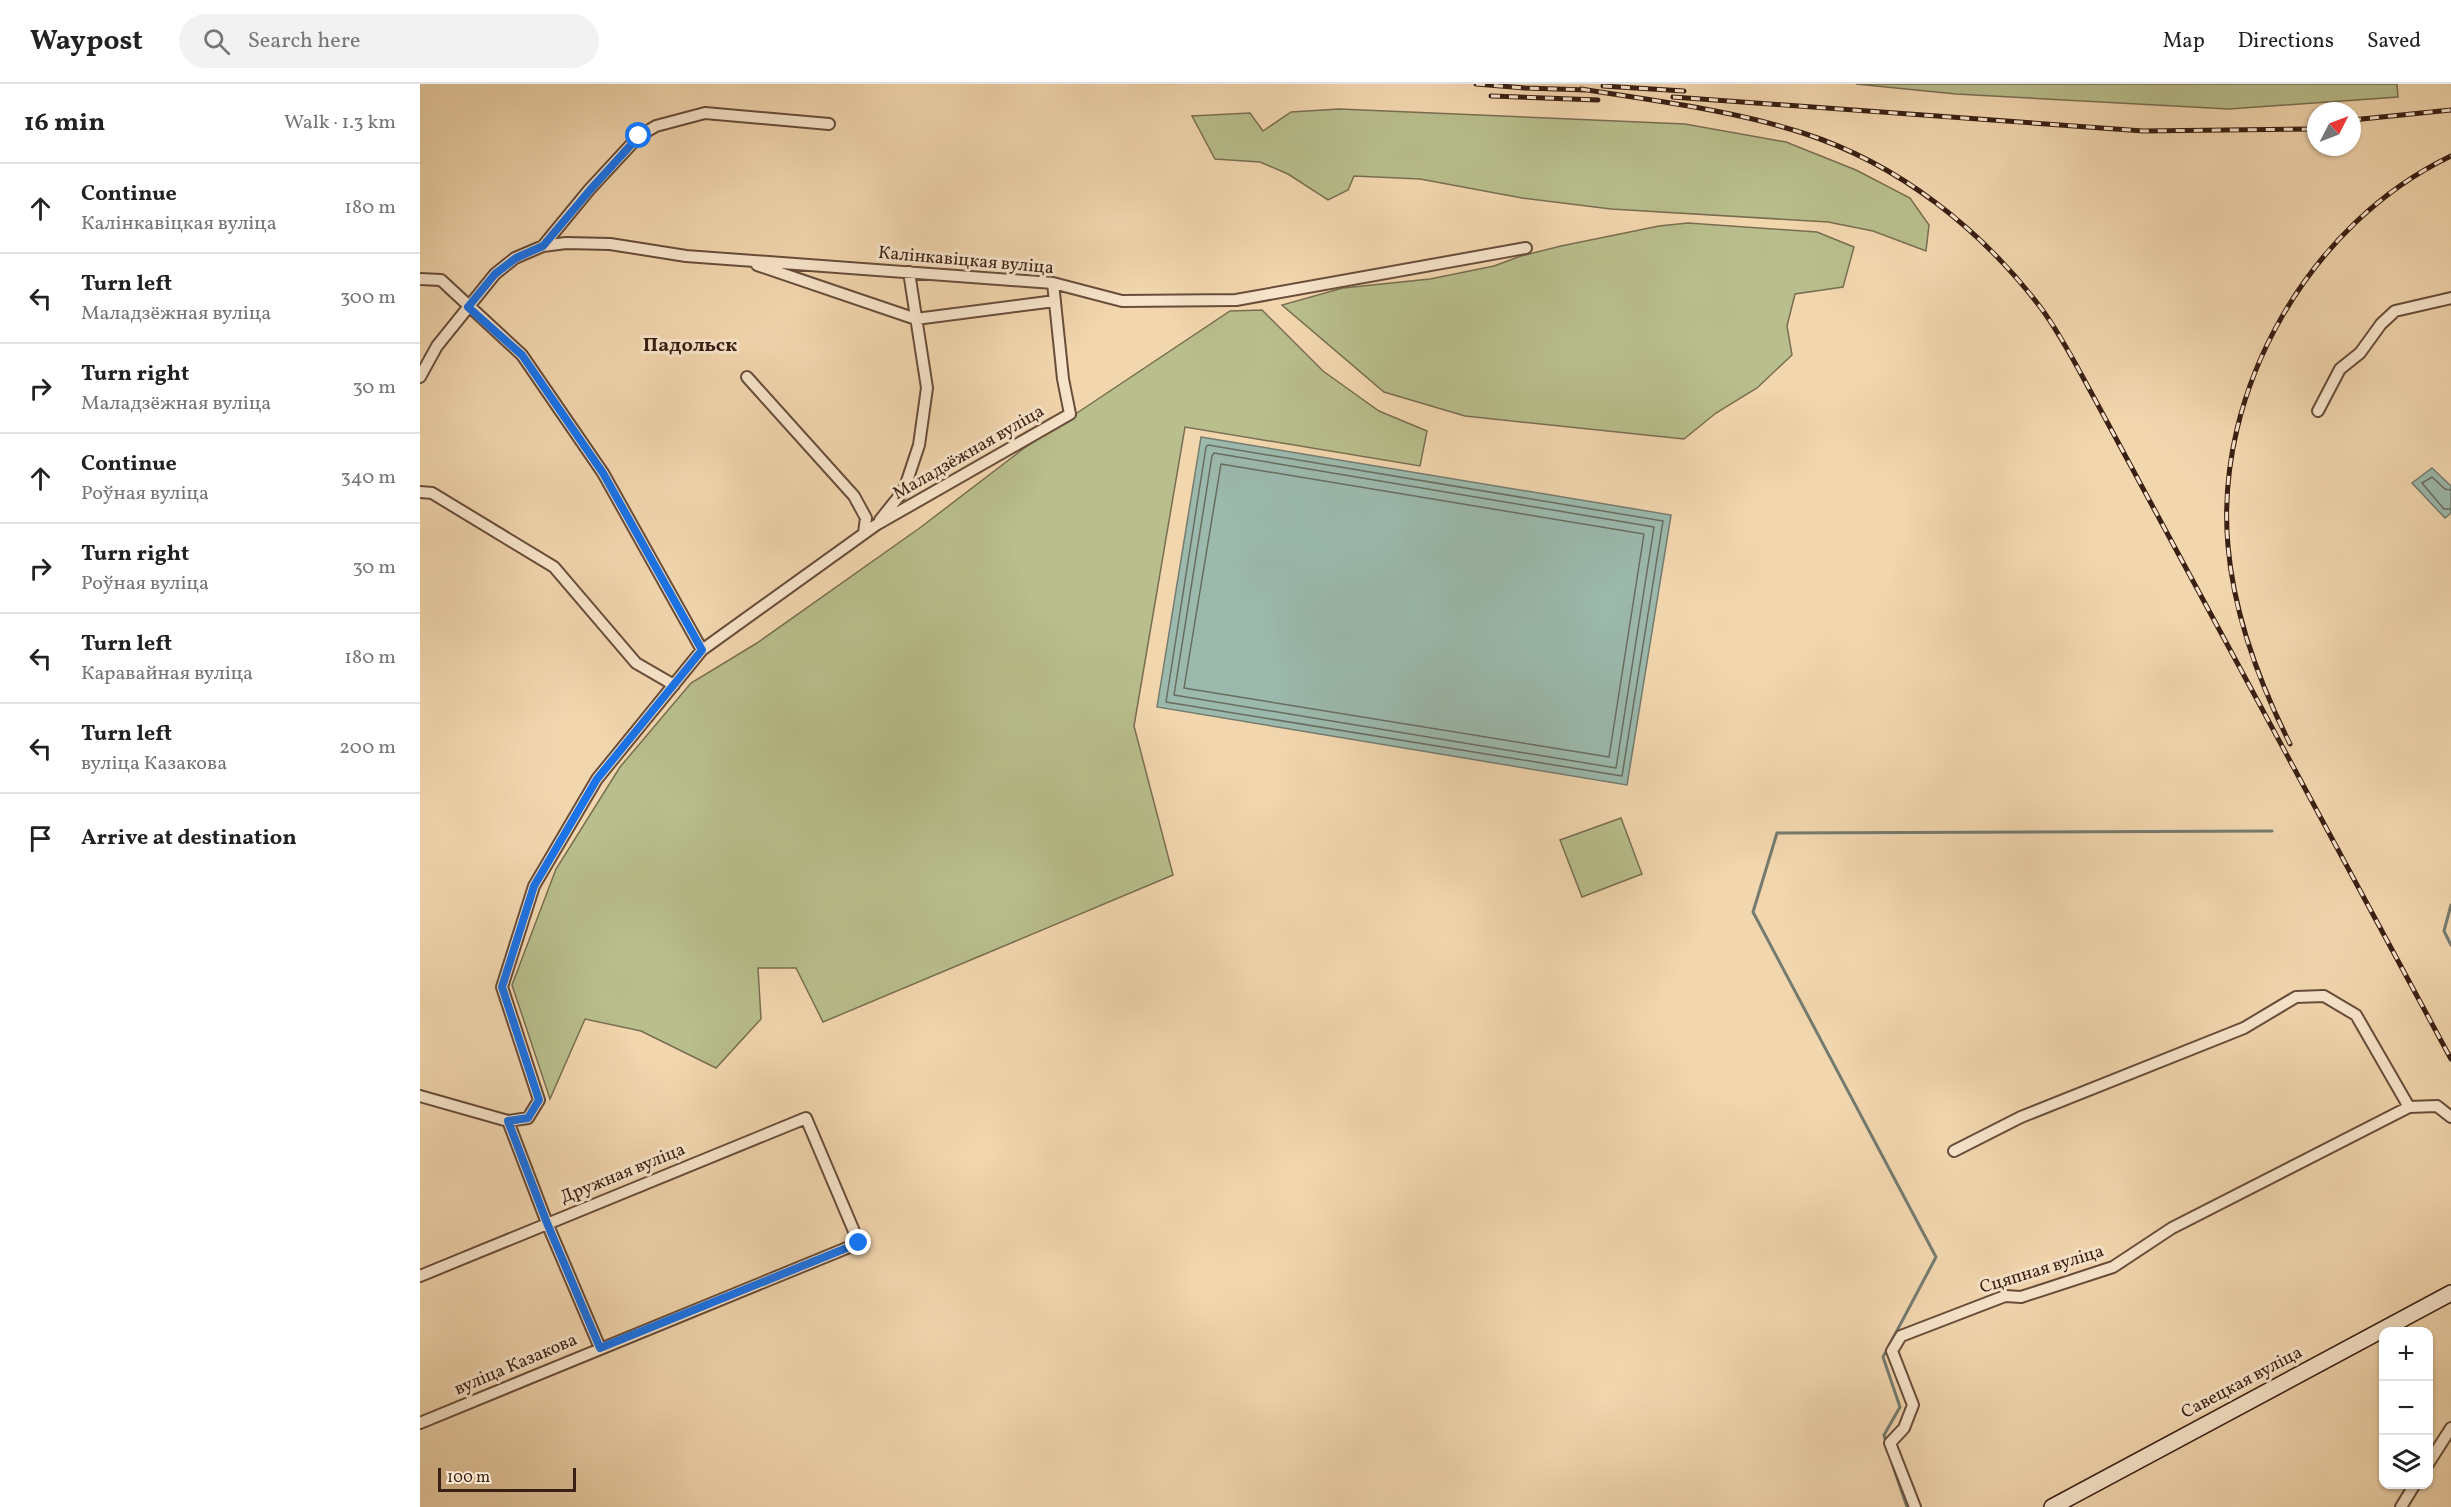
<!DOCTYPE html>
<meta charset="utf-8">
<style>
:root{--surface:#fff;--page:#f2f2f2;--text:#222;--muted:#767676;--line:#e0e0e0}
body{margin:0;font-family:Vollkorn,serif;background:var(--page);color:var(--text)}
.controls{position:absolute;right:18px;bottom:18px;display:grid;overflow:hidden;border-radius:12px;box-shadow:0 2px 4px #0004}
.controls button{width:54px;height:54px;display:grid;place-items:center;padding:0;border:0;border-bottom:2px solid var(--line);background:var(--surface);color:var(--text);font:30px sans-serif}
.compass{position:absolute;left:1887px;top:18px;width:54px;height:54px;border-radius:50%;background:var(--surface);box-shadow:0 2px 4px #0004;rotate:48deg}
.scale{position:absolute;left:18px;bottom:15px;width:138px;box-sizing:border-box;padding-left:6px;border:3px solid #3a1f14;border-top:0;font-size:16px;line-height:21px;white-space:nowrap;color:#3a1f14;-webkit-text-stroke:4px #f7e4ca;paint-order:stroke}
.stop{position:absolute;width:18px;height:18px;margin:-14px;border:4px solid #1a73e8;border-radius:50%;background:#fff}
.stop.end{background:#1a73e8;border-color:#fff;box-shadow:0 2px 6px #0008}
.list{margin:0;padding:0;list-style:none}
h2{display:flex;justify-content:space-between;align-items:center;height:78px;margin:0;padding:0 24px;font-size:26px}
h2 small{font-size:20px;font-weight:400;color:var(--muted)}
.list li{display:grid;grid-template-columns:39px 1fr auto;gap:18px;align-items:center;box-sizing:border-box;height:90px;padding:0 24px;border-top:2px solid var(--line)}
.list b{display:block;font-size:22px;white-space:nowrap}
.list p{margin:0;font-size:20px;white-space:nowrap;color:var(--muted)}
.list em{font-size:20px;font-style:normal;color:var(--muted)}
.icon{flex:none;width:33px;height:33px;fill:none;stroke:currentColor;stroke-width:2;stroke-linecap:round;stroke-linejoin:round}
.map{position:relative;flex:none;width:2031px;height:1423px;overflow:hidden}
header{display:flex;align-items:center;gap:36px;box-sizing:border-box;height:84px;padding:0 30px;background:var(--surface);border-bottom:2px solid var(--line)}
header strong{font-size:28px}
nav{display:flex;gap:33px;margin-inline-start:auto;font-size:21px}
.search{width:420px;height:54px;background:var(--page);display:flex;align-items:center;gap:15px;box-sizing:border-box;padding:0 21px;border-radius:33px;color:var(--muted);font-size:22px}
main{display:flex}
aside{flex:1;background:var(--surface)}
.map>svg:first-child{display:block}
.green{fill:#b8be8c;stroke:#796e50;stroke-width:1.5}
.water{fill:#9bb9ad;stroke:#747b70;stroke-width:1.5}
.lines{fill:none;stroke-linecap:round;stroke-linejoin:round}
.shore{stroke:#6a6c60;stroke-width:1.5}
.stream{stroke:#747b70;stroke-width:3}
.street-casing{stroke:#684d3a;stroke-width:14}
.secondary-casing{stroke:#3a1f14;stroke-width:18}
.street{stroke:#f7e4ca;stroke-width:10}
.secondary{stroke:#f7e4ca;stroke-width:15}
.rail-casing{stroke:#3a1f14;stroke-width:5}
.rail{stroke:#f7e4ca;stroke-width:3;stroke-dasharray:9;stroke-linecap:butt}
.route{stroke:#1a73e8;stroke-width:8}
.labels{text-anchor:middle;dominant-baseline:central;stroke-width:6;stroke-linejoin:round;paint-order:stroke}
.street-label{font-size:18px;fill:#3a1f14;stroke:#f7e4ca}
.neighbourhood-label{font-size:20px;font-weight:bold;fill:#3a1f14;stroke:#f7e4ca}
</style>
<header>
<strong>Waypost</strong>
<div class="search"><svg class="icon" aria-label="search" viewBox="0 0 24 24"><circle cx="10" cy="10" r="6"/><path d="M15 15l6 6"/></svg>Search here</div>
<nav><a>Map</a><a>Directions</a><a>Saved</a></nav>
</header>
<main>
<aside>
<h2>16 min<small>Walk · 1.3 km</small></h2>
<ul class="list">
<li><svg class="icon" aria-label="ahead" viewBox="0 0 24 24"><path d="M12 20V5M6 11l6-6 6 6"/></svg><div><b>Continue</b><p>Калінкавіцкая вуліца</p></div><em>180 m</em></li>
<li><svg class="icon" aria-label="left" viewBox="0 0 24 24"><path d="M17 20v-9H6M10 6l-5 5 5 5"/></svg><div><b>Turn left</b><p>Маладзёжная вуліца</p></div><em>300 m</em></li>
<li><svg class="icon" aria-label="right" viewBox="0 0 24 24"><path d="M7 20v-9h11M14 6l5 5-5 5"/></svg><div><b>Turn right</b><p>Маладзёжная вуліца</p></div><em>30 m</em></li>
<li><svg class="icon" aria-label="ahead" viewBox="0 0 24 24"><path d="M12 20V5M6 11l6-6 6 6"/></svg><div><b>Continue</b><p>Роўная вуліца</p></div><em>340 m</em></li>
<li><svg class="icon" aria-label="right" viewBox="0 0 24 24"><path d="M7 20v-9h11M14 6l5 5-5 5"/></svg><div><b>Turn right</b><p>Роўная вуліца</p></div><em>30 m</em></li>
<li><svg class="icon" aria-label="left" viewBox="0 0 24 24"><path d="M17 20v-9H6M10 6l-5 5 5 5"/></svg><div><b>Turn left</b><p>Каравайная вуліца</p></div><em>180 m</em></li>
<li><svg class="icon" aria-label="left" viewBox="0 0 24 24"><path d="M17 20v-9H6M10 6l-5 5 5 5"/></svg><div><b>Turn left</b><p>вуліца Казакова</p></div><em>200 m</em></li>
<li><svg class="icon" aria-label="arrive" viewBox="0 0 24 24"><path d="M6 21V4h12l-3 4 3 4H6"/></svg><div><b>Arrive at destination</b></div></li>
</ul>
</aside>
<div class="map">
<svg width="2031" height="1423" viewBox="0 0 2031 1423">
<rect width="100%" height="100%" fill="#f2d6ae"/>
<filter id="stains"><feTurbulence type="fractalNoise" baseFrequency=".00333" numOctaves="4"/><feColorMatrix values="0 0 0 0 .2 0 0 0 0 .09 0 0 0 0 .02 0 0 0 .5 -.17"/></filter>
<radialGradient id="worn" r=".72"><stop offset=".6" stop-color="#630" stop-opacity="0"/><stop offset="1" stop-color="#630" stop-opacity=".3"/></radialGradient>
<path class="green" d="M1436,0h541l1,13 -169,12 -273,-15z
M919,25l346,15 101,18 70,28 54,28 19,27 -3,26 -53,-20 -45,-9 -217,-13 -89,-11 -102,-19 -66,-3 -6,14 -20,10 -40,-26 -28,-12 -45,-3 -23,-43 58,-3 13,18 28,-19z
M1268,139l129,9 37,15 -11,40 -48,7 -8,32 5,29 -35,33 -41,25 -32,26 -219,-23 -81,-24 -102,-87 61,-17 87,-9 64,-13 27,-10 40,-10 98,-20z
M842,226l61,61 56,40 48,20 -7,35 -235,-39 -51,299 39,149 -350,147 -27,-54h-38l3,51 -45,49 -75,-37 -56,-12 -35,80 -38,-114 44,-116 64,-102 71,-84 66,-40 164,-116 102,-78 207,-138z
M1201,734l21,56 -60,23 -22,-57z"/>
<path class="water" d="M781,353l470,78 -44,270 -470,-78z
M2012,384l19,18v27l-6,5 -33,-35z"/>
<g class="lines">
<path class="shore" d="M788,361l455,76 -41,255 -456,-74 40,-255z
M794,369l440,74 -38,241 -442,-73 38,-239z
M801,380l423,70 -35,223 -425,-69z
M2031,406l-6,-1 -13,-12 -10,6 22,26h7"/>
<path class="stream" d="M2031,821l-7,26 7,14
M1466,1358l-2,-7 16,-28 -17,-50 53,-100 -183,-345 24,-79 495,-2
M1473,1382l14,41"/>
<defs>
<path id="street" d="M123,162l46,-56 50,-54 17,-10 49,-13 124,11
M337,181l159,54 139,-18
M0,195l21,1 81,75 81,118 99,177
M0,293l17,-31 58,-72 20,-16 28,-12 23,-3 44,1 76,12 367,27 69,18 114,-1 290,-52
M327,293l107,119 12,22 -2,15
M1898,327l22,-42 20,-16 21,-29 14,-13 56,-13
M0,408l12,1 122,74 82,96 38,22
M460,436l24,-30 15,-45 8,-57 -18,-116
M0,1012l88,25 20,-3 11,-18 -37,-113 32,-101 63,-107 105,-129 174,-125 194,-111 -7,-35 -10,-96
M88,1037l39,102 53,125
M1534,1067l67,-34 223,-89 52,-31 28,-1 32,19 53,92
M0,1192l386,-158 53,125 -439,180
M2008,1380l23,-36
M1495,1423l-25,-64 14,-15 9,-23 -21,-54 9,-15 104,-40 16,1 92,-30 59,-39 237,-121 28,-1 14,11
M1981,1423l14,-23"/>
<path id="secondary" d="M1632,1423l399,-214"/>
</defs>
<use href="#street" class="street-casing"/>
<use href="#secondary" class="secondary-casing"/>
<use href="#street" class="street"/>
<use href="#secondary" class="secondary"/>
<defs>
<path id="rail" d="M1056,0l49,4 62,2
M1183,2l81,5
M1161,5c74,12 151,21 222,44 96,31 178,96 238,175 20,27 35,57 51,86l359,665
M1071,12l107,4
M1253,13l470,34 173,-2
M1932,36l99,-10
M1870,660c-31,-62 -56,-128 -62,-198 -14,-156 82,-323 223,-390"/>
</defs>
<use href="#rail" class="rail-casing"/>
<use href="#rail" class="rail"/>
</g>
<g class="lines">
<path class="route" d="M219,52l-49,54 -47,56 -27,12 -21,16 -27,33 54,48 81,118 99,177 -105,129 -63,107 -32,101 37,113 -11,18 -20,3 39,102 53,125 259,-105"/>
</g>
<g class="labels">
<g class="street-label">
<text transform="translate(546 177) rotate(5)">Калінкавіцкая вуліца</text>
<text transform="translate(549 369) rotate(-30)">Маладзёжная вуліца</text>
<text transform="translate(203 1090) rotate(-22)">Дружная вуліца</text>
<text transform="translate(1622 1186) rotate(-17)">Сцяпная вуліца</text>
<text transform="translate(96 1281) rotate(-23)">вуліца Казакова</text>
<text transform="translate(1822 1299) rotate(-28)">Савецкая вуліца</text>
</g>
<g class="neighbourhood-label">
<text x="270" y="262">Падольск</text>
</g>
</g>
<rect width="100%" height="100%" filter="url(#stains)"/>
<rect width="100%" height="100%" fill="url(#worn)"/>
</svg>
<div class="controls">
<button>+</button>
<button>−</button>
<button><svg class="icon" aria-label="layers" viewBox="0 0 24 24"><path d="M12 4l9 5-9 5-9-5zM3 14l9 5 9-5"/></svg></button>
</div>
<svg class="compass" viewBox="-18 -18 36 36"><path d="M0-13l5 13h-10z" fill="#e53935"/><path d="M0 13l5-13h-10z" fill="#767676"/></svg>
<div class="scale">100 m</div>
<div class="stop" style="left:219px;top:52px"></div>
<div class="stop end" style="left:439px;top:1159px"></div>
</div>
</main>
